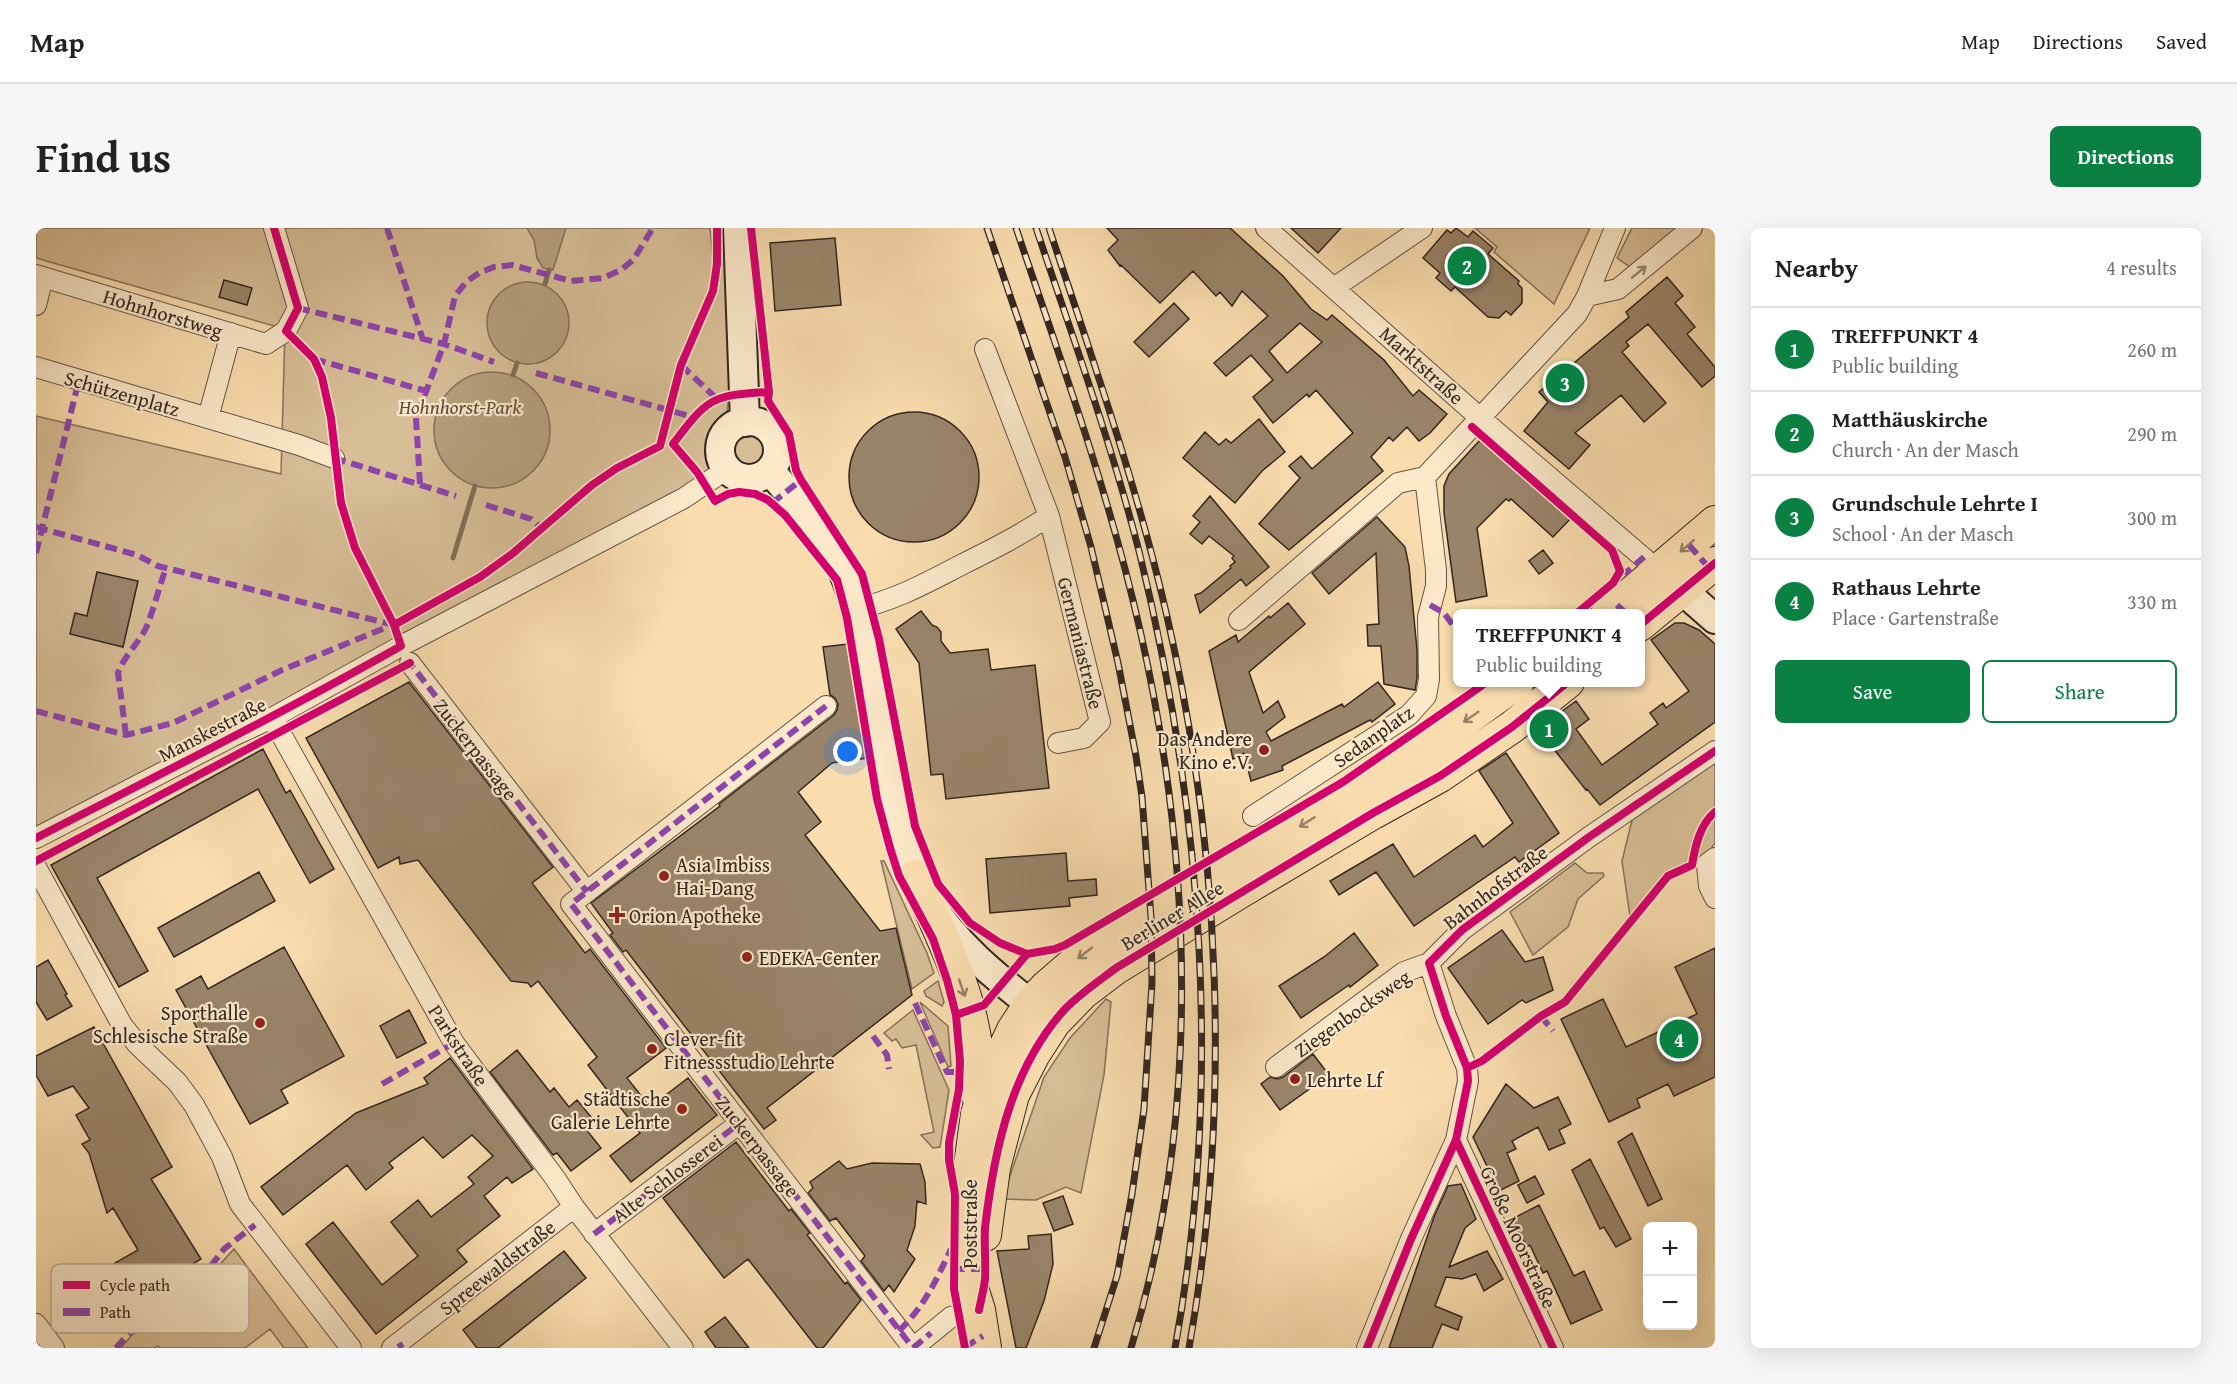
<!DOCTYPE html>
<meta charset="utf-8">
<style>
:root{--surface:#fff;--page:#f6f6f6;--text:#222;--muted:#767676;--line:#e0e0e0;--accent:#0b8043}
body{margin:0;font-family:"Gentium Book Plus",serif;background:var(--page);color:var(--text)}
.controls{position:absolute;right:18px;bottom:18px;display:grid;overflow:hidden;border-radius:9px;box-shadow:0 6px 24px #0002}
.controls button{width:54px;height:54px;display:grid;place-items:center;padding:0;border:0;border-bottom:2px solid var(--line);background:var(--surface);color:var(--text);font:30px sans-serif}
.you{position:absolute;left:812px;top:524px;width:21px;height:21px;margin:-15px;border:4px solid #fff;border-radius:50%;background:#1a73e8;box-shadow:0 0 0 9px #1a73e833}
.badge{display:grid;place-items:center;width:39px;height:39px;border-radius:50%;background:var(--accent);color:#fff;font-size:20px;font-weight:700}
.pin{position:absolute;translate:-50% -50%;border:3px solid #fff;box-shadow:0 2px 6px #0006}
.popup{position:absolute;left:1417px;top:381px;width:192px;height:78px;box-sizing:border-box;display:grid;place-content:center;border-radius:9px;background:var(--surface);filter:drop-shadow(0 2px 4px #0005);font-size:20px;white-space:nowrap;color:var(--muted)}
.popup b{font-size:22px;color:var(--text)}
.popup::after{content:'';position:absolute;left:50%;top:100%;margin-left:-12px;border:12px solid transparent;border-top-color:var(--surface)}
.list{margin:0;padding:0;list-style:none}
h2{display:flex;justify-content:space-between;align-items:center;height:78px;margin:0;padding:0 24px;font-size:26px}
h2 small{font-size:20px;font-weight:400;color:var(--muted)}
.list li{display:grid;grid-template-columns:39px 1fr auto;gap:18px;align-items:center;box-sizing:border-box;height:84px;padding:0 24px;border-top:2px solid var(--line)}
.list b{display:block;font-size:22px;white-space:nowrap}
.list p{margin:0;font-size:20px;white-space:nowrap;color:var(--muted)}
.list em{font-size:20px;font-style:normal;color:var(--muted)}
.actions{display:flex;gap:12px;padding:18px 24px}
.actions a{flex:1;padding:14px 0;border:2px solid var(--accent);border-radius:9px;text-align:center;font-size:21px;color:var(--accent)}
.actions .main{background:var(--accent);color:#fff}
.map{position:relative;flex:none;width:1679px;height:1120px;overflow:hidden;border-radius:9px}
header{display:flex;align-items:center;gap:36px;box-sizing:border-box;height:84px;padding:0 30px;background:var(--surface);border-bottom:2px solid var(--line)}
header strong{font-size:28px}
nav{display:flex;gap:33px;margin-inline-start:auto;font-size:21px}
.intro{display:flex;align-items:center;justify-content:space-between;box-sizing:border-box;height:144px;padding:0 36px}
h1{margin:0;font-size:42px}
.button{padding:15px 27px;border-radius:9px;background:var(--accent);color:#fff;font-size:21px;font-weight:700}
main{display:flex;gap:36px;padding:0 36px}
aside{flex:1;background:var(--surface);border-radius:9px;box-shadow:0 6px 24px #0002}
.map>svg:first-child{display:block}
.green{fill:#d7be96;stroke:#85725c;stroke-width:1.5}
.water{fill:#b69f7e;stroke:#826f59;stroke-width:1.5}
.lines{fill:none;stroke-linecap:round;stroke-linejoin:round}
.stream{stroke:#826f59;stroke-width:5}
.building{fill:#9a856a;stroke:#332621;stroke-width:1.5;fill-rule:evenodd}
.street-casing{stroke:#645444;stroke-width:22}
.secondary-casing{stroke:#332621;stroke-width:32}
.primary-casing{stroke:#332621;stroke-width:34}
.street{stroke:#fbe9ca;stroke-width:20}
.secondary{stroke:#fbe9ca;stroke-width:28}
.primary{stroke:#f9ddae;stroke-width:32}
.rail-casing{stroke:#332621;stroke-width:7}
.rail{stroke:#fbe9ca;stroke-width:4.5;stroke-dasharray:14;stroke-linecap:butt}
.quiet{stroke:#8e44ad;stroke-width:6;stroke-dasharray:12 6;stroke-linecap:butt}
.cycleway-casing{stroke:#fbe9ca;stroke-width:11}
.cycleway{stroke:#d6006c;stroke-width:8}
.oneway{stroke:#978876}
.oneway2{stroke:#968268}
.poi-dot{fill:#8f2418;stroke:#fbe9ca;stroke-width:2}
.labels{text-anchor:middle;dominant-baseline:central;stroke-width:4.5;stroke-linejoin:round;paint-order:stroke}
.street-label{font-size:20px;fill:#332621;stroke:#fbe9ca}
.park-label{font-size:20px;font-style:italic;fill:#5c4c3e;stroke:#fbe9ca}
.poi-label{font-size:20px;fill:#332621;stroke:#fbe9ca;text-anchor:start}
.key{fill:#fbe9ca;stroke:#bfae97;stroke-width:1.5}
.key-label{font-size:16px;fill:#332621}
</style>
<header>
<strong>Map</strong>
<nav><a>Map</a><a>Directions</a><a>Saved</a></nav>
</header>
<div class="intro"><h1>Find us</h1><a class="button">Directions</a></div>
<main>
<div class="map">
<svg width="1679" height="1120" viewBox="0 0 1679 1120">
<rect width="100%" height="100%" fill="#f9ddae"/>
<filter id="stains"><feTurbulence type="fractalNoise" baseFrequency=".00333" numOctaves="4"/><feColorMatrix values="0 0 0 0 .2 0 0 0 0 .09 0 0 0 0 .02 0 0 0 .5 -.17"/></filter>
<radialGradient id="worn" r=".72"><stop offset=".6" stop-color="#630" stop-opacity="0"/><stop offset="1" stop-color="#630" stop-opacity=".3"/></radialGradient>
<path class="green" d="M0,0h674l3,33 13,4 5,93 -4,58 -17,22 4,34 -678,361v-417l245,58 4,-145 -249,-71z
M1439,0h115l-36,76 -60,-52 3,-5z
M1596,0h49l-48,41 -16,-11z
M698 223a16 16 0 1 1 32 0a16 16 0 1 1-32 0Z
M1679,533v82l-15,22 -30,13 -39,45 -9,-62 10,-41z
M845,633h3l43,92 7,20 -22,16z
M1539,635l12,10h16l1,3 -26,23 -10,28 -35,28 -23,-43z
M902,753l6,21 -2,4 -16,-10 -2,-5z
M1070,771l5,3 -7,73 -23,118 -15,-6 -30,13 -34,-1 42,-122 26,-39z
M884,774l28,24 3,40 -3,1z
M877,782l36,80 -9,57 -7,1 -12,-13 13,-3 -18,-87 -14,3 -6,-9 -4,2 -8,-8z
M198,1021l74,99h-24l-14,-19 -25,19h-85l-2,-2 -4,2h-33l10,-12 71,-52z"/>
<path class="water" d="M491,0h39l-13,42 -10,-2 -6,-10 -3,-18z
M451 95a41 41 0 1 1 82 0a41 41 0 1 1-82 0Z
M398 202a58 58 0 1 1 116 0a58 58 0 1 1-116 0Z"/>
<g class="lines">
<path class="stream" d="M509,56l4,-14
M477,147l4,-12
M417,330l22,-72"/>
</g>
<path class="building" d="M1071,0h123l53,48 28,33 16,11 5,-5 52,45 29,36 6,-6 28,24 -17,19 -11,8 -12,-14 -14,14 -4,-4 -18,20 12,14 -94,79 -30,-26 41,-46 -11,-12 12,-10 11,13 41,-36 -37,-43 -7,7 -2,-3 -34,29 -20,-26 20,-17 -22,-25 -25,21 -12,-13 54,-47 -26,-25 -10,15 -12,-14 -4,4 -23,-25 -33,32 -39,-38 -1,1 -12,-16 10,-10zM1264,95l22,19 -35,31 -18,-22z
M1255,0h50l-23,25z
M1420,0l12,9 5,-6 20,17 -5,6 31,27 -1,3 4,4v15l-11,12 -5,-4 -7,7 -11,-1 -33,-30 -4,4 -15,-13 4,-5 -17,-15 24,-28 4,3z
M799,10l6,67 -66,6 -5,-68z
M1631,49l16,19 -8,7 20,24 -8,7 28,33v9l-13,11 -54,-63 -22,18 3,4 -7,6 44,51 -22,19 -23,-27 -46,38 15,12 -21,24 -45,-38 24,-29 -9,-10 90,-75 -3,-5z
M188,52l28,8 -5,17 -28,-8z
M1138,75l15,16 -40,38 -15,-15z
M813 249a65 65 0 1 1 130 0a65 65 0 1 1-130 0Z
M1223,191l26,33 -23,19 -27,32 -52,-45 22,-26 14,13 7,-6 5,4z
M1444,212l49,38 42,40 -18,19 -42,-38 -2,2 -3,-2 -29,29 10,68 -31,6 -12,-89v-27l5,-12z
M1174,268l59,71 -23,19 -5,-7 -41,34 -5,-18 6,-2 30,-25 -1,-2 5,-4 -3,-4 2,-2 -25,-20 -7,8 -12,-10 10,-12 -7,-6z
M1341,289l28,30 4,19 8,84v28l-2,12 -31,-6 -3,-38h-13l-1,-21 12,-1 -3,-71 -47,41 -17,-21z
M1507,322l10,13 -14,11 -10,-13z
M61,344l41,9 -15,66 -53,-13 5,-21 12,3z
M1252,375l17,21 -56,48 14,41 15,-12 7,16 -19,15 5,9 71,-37 2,3 34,-25 17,22 -23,18 -2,-2 -88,46 1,4 -32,11 -7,-28 -11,6 -24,-108 27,-16 2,7 31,-26 1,2z
M885,383l11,14 5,2 4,5v9l9,12 38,-4 3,21 44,-5 14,123 -103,11 -3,-25 -12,1 -12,-112 -23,-34z
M1639,395h9l15,7 16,14v78l-115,83 -13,-16 -1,1 -48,-61 38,-28 13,18 -13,10 26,36 56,-41 -8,-11 13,-10 3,5 23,-17 -38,-51z
M812,416l19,114 -35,5 -34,29 23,30 -16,13 75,96 16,-3 16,67 -145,113 9,12 -12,9 -138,-179 -3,2 -13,-17 3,-2 -22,-30 129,-97 -1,-2 115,-89 3,-5 1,-6 -3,-6 -5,-3 -7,-48z
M373,454l144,185 -21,16 53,70 5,-4 76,99 -39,30 23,29 38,-29 29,37 -86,67 -21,-26 30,-23 -52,-68 9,-8 -59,-76 -7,6 -3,-4 -17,-2 -93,-121 -18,4 -1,-7 -21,11 -72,-130z
M227,521l23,44 4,-3 44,79 -24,14 -52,-94 -161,89 51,93 -29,16 -68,-122z
M1470,525l53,80 -40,29 -4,-5 -101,69 -38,-54 -37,23 -9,-14 63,-37 21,33 61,-42 8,12 30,-24 -34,-52z
M1030,625l2,28 28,-2 1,16 -28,3 1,8 -80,7 -4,-54z
M223,644l16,29 -101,56 -16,-29z
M1466,702l23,32 18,-5 10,33 -27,13 -4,-3 -34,24 -40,-56z
M1318,705l24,32 -28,22 -1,-2 -48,33 -22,-32 45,-29z
M248,719l60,109 -63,34 7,13 -38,21 -74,-134 25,-14 7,13z
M1679,720v129l-41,19 -6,-12 -31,15 3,8 -31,15 -48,-103 42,-20 23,48 71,-33 -22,-47z
M12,732l19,34 -2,1 7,11 -25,14 -11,-18v-35z
M373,782l17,33 -29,15 -17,-32z
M58,799l78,140 -21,12 50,80 -39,24 -91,50 -19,-34 86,-49 -25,-42 -6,5 -18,-60 -7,-9 8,-4 -14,-25 13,-7 -16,-22 -25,10 -12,-21v-19z
M481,822l33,42 4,-4 15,19 8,-7 15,18 -6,4 2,3 -3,3 16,20 -30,23 -14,-18 -4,2 -63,-83z
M1277,826l16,21 -49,35 -19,-26 9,-7 7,2 6,-2z
M414,830l83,111 -21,14 -5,-6 -23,19 16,20 -43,34 10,12 -91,72 -70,-90 27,-22 49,63 36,-29 -27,-34 27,-22 13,17 43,-33 -6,-7 25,-21 -21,-21 -29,23 -20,-21 -34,26 4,5 -27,22 -19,-25 -64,50 -22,-28 95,-74 72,-29 -4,-6z
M1470,856l28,24 24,-11 13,27 -12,6 6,13 -16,7 -11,-23 -26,14 4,8 -9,4 12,28 -20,10 -26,-54z
M1596,905l30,66 -14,7 -30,-64z
M700,914l53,69 2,-2 19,24 -3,2 38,49 2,-2 14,18 -38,48h-6l-69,-89 -24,19 -61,-80z
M1554,931l41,80 -15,8 -12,-20 -4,2 -28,-59z
M803,933l8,8 25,-6 48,1 5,18 1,22 -9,-3 -2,25 -8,24 8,9 -21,33 -5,-7 -5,6 -23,-30 4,-5 -29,-38 -6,3 -22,-28 5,-5 -3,-6z
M1499,948l9,18 -17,9 -9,-18z
M1425,956l15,35 -11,9 -16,39 38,-16 16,28 -19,12 -8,-17 -14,5 -16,-2 -11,29 27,11 -4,13 -16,-6 -10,24h-43l45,-131 14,-31z
M1027,968l10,28 -19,7 -11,-28z
M1503,977l35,71 10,-5 18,39 -31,14 -24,-53 -4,2 -13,-28 -3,2 -15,-28z
M1015,1006l2,30 -9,37 -18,47h-10l-19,-97 32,-2 -1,-13z
M528,1023l22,27 -88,70h-21l-14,-18z
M689,1089l24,31h-33l-11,-16z"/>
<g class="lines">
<defs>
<path id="street" d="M1230,0l213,189 180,154
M0,47l230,69 20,-13 12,-23 -24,-80
M1299,59l87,-59
M1551,68l31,-7 74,-61
M0,77l7,-28
M949,121l64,167 51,206 -16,16 -26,5
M0,139l263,78 35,13
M172,190l23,-85
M1389,249l152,-163 10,-18 28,-68
M820,381c40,-9 70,-26 107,-45 30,-15 58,-29 86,-48
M1203,392l159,-137 27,-6 11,93v16l-8,31 1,62 -3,17 -17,19 -156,101
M374,435l177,229
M790,478l-255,198 342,444
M236,490l182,325 101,135 19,29 109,141
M0,610l197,-102 39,-18 129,-72 283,-148 43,-29
M1679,630l-8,6 2,22 6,12
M0,639l86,158 15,19 40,38 17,23 28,52 18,47 111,144
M1240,839l128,-95 25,-9 33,-33 127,-93 126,-86
M1420,912l97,208
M558,1006l146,-111
M0,1096l18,24
M356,1120l182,-141
M877,1120l38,-31 28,-7
M1331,1120l44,-109 45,-99 12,-59 -1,-13 -21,-52 -17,-53"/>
<path id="secondary" d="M702,0l7,194
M684 222a29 29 0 1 1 58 0a29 29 0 1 1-58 0Z
M734,242c23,29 60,71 74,103 25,59 33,140 45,204 7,41 15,80 35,116 29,52 78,89 124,125
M1629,347l50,44"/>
<path id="primary" d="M1571,386l108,-92
M1604,397l75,-62
M879,648c31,70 69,141 63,220
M949,1007l9,-67 19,-73 21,-41 20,-31 29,-30 33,-25 124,-76 133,-79 67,-37 72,-49 56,-45
M949,1120l-6,-38 -13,-41 3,-96 8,-59 8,-25 28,-59 17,-26 17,-18 44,-38 210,-122 123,-76 94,-68"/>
</defs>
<use href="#street" class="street-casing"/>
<use href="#secondary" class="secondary-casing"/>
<use href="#primary" class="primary-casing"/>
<use href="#street" class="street"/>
<use href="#secondary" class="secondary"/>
<use href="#primary" class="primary"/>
<defs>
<path id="rail" d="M951,0l78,229 26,90 27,116 18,93 6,41 9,120 1,66 -8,126 -12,85 -15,82 -23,72
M980,0c45,133 93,265 124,402 53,233 61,487 -9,718
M1000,0c36,107 75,214 103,323 64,260 84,533 36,797
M1013,0c42,127 87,254 117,384 55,238 66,495 23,736"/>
</defs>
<use href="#rail" class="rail-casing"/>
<use href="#rail" class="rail"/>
<path class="quiet" d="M351,0l36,112
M262,80l146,36 50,18
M278,131l112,32
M645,137l35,33
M500,145l157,44
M298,230l122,38
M384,256l-4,-66 28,-74 11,-48 11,-14 13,-9 15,-6 18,-2 59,16 32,-3 18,-8 12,-10 20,-32
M736,275l29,-23
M450,277l45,14 11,10
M0,299l101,28 21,11 236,59
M1653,317l20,23
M0,325l43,-173
M1584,343l7,1 17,-15
M1394,377l14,8 14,19
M1581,377l10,9
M369,438l5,-3 177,229
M790,478l-255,198 342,444
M0,483l90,24 47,-12 109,-53 115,-47
M90,507l-8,-62c6,-17 20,-29 28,-45 8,-19 13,-41 20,-60
M879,775l32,69h13
M1505,788l12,15
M837,808l14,19 2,14
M346,856l72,-41
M558,1006l146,-111
M917,1041h32
M863,1103c27,-27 36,-49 52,-82
M363,1115l3,5
M929,1119l18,-11
M80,1120l13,-15 71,-53 24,-31 31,-24
M877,1120l18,-15"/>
<defs>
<path id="cycleway" d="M715,0l18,164 -1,9 21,33 7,36 5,10 61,94 17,65 36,187 23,58 32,39 30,20 27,11 28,-5 10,-4 278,-163 144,-100
M733,164c-58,3 -61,6 -96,52l24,28 18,29 13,-7 11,-2 16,2 13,6 17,15 52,65 10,38 30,181 13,49 9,28 34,63 14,41 9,35 4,46 -1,28 -10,54v17l6,34 -1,95 11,59
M1436,199l140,123 8,21 -7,12 -37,31
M358,397l86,-48 32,-23 80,-69 25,-17 43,-22 21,-81 32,-74 4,-27v-36
M1604,397l75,-62
M0,610c122,-63 245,-124 365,-192l-7,-21 -39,-77 -14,-45 -10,-85 -9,-41 -8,-18 -28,-28 12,-23 -24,-80
M0,633l374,-198
M920,787l28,-10 43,-51
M1431,840l15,-7 59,-45 24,-14 103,-126 24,-11c3,-18 8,-41 23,-53
M1420,912l97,208
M943,1082c2,-10 5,-21 6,-31 1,-17 -1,-34 0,-51 9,-77 26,-161 81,-220 15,-15 33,-27 50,-40l257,-155 67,-37 72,-49 56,-45
M1331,1120l44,-109 45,-99 12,-59 -1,-13 -21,-52 -17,-53 33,-33 127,-93 126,-86"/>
</defs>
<use href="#cycleway" class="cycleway-casing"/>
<use href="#cycleway" class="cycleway"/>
</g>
<defs><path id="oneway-shaft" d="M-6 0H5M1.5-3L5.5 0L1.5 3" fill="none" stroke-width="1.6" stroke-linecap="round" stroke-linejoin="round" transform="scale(1.5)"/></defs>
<use class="oneway" href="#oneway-shaft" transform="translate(1603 44) rotate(-39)"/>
<g class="oneway2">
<use href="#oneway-shaft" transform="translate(1651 318) rotate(139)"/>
<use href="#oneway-shaft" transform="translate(1435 489) rotate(145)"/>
<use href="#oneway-shaft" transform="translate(1271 594) rotate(148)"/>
<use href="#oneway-shaft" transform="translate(1049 725) rotate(142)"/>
<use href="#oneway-shaft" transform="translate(926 760) rotate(71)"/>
</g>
<g class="poi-dot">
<circle cx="1228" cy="522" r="6"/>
<circle cx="628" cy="648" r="6"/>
<path d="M578 678h6v6h6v6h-6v6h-6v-6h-6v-6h6z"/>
<circle cx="711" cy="729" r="6"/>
<circle cx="224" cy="795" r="6"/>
<circle cx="616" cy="821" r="6"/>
<circle cx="1259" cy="851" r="6"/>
<circle cx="646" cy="881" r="6"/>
</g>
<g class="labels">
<g class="street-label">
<text transform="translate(127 85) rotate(17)">Hohnhorstweg</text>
<text transform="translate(1386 137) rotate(42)">Marktstraße</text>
<text transform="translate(86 165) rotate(16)">Schützenplatz</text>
<text transform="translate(1045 415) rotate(76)">Germaniastraße</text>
<text transform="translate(176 501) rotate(-27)">Manskestraße</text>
<text transform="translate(1337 508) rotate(-35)">Sedanplatz</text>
<text transform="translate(440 521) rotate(52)">Zuckerpassage</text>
<text transform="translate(1459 659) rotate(-37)">Bahnhofstraße</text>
<text transform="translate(1136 687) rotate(-31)">Berliner Allee</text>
<text transform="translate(1316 785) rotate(-35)">Ziegenbocksweg</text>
<text transform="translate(423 817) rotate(57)">Parkstraße</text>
<text transform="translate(722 918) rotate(52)">Zuckerpassage</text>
<text transform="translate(631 950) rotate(-37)">Alte Schlosserei</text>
<text transform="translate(933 996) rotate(-90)">Poststraße</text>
<text transform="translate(1483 1009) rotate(65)">Große Moorstraße</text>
<text transform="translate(461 1039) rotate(-38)">Spreewaldstraße</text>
</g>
<g class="park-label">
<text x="424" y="178">Hohnhorst-Park</text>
</g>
<g class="poi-label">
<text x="1216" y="510" text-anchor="end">Das Andere<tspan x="1216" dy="23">Kino e.V.</tspan></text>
<text x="640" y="636">Asia Imbiss<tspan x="640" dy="23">Hai-Dang</tspan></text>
<text x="593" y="687">Orion Apotheke</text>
<text x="723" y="729">EDEKA-Center</text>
<text x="212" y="784" text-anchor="end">Sporthalle<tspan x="212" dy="23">Schlesische Straße</tspan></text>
<text x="628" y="810">Clever-fit<tspan x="628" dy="23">Fitnessstudio Lehrte</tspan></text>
<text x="1271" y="851">Lehrte Lf</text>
<text x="634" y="870" text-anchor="end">Städtische<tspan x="634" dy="23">Galerie Lehrte</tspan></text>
</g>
</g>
<rect x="15" y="1036" width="198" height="69" rx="9" class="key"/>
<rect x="27" y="1053" width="27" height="8" fill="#d6006c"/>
<rect x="27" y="1080" width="27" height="8" fill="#8e44ad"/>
<g class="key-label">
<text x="64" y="1063">Cycle path</text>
<text x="64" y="1090">Path</text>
</g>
<rect width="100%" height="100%" filter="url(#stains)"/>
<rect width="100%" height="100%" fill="url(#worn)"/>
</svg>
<div class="controls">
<button>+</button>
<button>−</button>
</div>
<div class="you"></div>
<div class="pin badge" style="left:1513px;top:501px">1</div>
<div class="popup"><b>TREFFPUNKT 4</b>Public building</div>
<div class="pin badge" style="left:1431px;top:38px">2</div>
<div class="pin badge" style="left:1529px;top:155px">3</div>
<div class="pin badge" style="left:1643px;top:811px">4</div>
</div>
<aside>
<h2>Nearby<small>4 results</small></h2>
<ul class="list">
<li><span class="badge">1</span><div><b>TREFFPUNKT 4</b><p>Public building</p></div><em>260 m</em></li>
<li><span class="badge">2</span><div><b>Matthäuskirche</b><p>Church · An der Masch</p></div><em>290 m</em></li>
<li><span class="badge">3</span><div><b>Grundschule Lehrte I</b><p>School · An der Masch</p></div><em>300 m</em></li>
<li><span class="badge">4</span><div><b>Rathaus Lehrte</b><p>Place · Gartenstraße</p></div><em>330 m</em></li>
</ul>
<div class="actions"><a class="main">Save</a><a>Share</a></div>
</aside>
</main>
